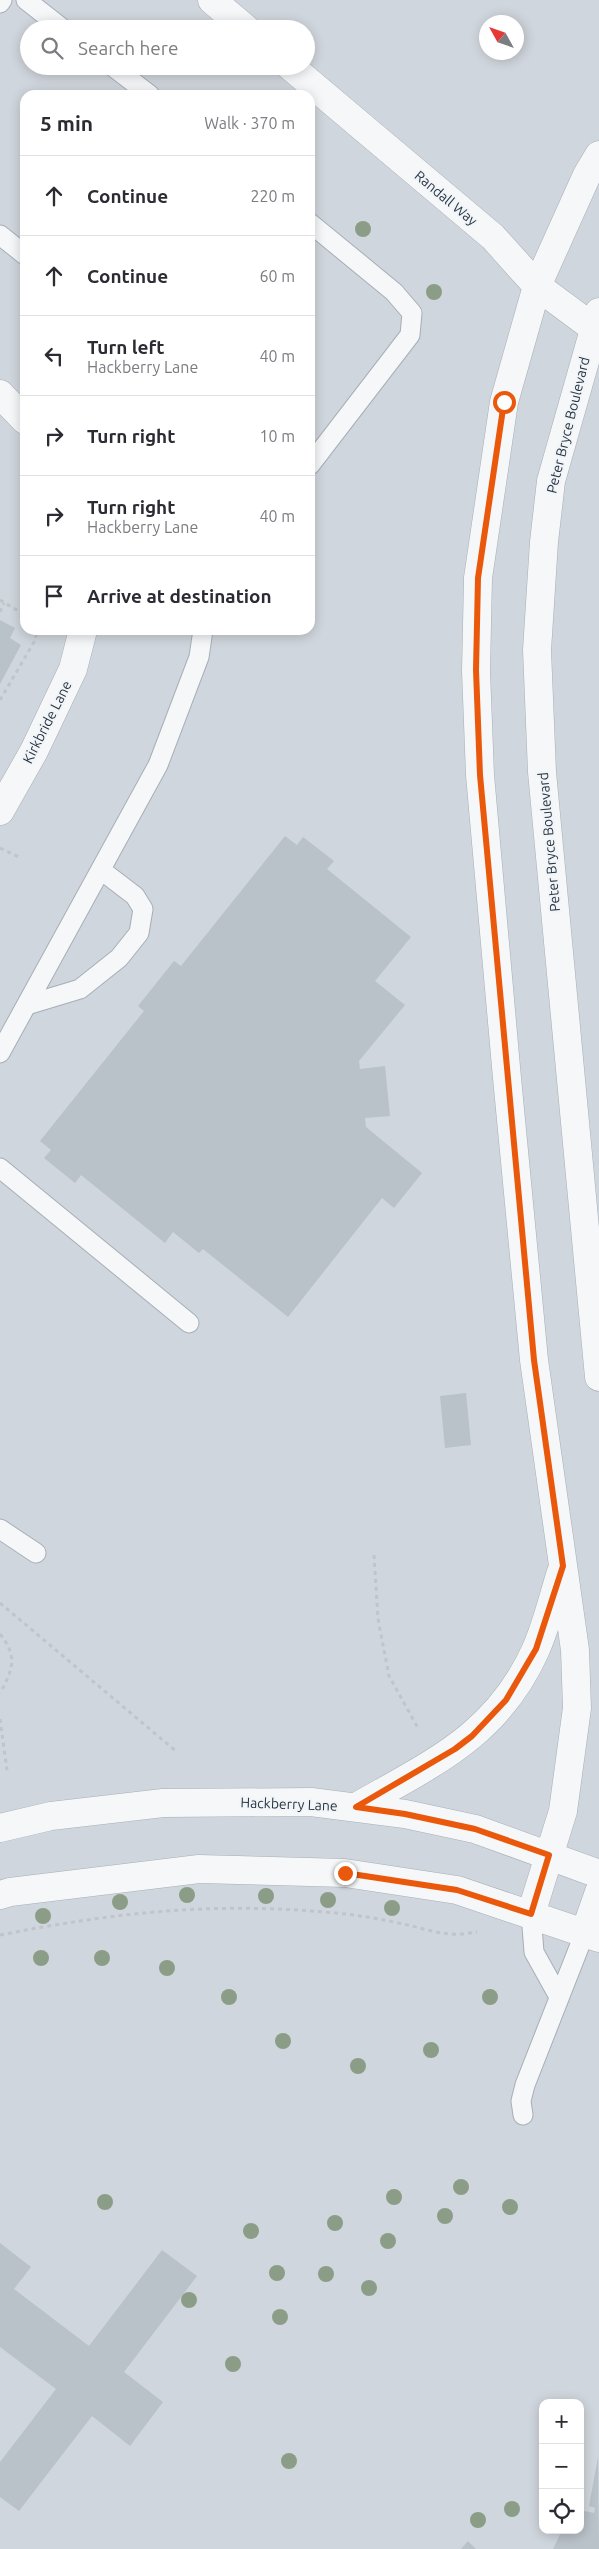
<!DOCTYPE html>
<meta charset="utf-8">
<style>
:root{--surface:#fff;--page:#f2f2f3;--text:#2b2b33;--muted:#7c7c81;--line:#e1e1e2}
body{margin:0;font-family:Ubuntu,sans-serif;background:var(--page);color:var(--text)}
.controls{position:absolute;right:15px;bottom:15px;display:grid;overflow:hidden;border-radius:10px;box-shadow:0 2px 12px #0003}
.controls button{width:45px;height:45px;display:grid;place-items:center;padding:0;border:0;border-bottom:1px solid var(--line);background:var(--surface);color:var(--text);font:25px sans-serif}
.compass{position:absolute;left:479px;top:15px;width:45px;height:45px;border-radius:50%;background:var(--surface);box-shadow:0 2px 12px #0003;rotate:310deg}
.stop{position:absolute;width:15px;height:15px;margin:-11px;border:4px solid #ea580c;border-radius:50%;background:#fff}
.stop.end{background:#ea580c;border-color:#fff;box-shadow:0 1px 5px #0008}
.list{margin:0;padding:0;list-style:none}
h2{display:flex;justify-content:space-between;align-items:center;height:65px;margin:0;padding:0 20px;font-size:21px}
h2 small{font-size:16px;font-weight:400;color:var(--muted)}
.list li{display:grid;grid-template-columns:32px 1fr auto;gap:15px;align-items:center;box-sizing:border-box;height:80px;padding:0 20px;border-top:1px solid var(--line)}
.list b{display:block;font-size:19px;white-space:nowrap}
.list p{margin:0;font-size:16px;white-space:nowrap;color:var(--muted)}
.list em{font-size:16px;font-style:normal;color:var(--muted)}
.icon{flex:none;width:28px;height:28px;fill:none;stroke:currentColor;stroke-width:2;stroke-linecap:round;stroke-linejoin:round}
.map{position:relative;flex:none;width:599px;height:2549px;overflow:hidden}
.search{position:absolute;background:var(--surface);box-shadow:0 2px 12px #0003;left:20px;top:20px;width:295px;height:55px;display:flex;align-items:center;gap:12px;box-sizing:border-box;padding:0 18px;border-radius:28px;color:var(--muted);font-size:19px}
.panel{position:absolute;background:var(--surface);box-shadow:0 2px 12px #0003;left:20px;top:90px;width:295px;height:545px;border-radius:15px}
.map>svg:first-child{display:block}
.built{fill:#d0d6dd;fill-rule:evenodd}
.building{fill:#b9c1c9}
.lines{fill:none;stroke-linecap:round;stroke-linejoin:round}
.service-casing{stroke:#a7aeb6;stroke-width:21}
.minor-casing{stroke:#a7aeb6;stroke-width:29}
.tertiary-casing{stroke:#a7aeb6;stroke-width:29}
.path{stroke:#c0c5ca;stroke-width:3;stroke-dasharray:4 4;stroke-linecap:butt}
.service{stroke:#f5f7f9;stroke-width:19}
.minor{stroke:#f5f7f9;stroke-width:28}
.tertiary{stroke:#f5f7f9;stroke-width:28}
.tree{fill:#8b9d87}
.route{stroke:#ea580c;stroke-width:6}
.labels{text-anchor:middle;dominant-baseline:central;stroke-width:4;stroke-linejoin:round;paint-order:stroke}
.street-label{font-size:14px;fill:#293644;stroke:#f2f5f8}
</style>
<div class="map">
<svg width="599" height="2549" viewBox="0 0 599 2549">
<rect width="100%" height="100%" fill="#e2e7eb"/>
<path class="built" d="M0,0h599v2549h-599zM486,22h30v30h-30zM29,29h277v37h-277zM25,95h285v535h-285zM543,2403h37v127h-37z"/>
<path class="building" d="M0,620l15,8 -5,10 11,7 -21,39z
M285,836l12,9 6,-8 31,24 -7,8 84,68 -36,44 30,24 -46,56 1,8 25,-3 5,50 -25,2 1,9 56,46 -28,35 -12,-10 -94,119 -85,-68 -4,4 -26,-21 -8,11 -84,-68 -6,8 -31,-25 7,-8 -11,-9 104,-130 -6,-5 36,-45 7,5z
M466,1393l5,52 -26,3 -5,-52z
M0,2243l31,24 -17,22 75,57 73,-96 35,26 -73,96 39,30 -33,44 -38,-30 -73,95 -19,-14v-35l56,-73 -56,-42z
M598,2457l1,92h-46l9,-19h18v-20l14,3 1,-5 -6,-2z
M468,2541l8,8h-15z"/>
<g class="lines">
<defs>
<path id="service" d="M26,0l37,29
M0,3l2,-3
M112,66l38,29
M310,223l84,69 18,21 -2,22 -100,130
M0,235l25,20
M27,1005l53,-16 39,-31 20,-25 4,-24 -8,-13 -34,-26
M0,1053l158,-288 41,-108 4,-27
M0,1168l189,155
M0,1529l36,24
M531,1914l3,38 25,45
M523,2115l-2,-14 4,-16 60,-153"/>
<path id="minor" d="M0,394l25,26
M0,811l34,-60 39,-82 10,-39"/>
<path id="tertiary" d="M212,0l34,29
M290,66l203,171 44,49 62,46
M599,312l-48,169 -7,61 -7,108 5,122 57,605
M356,1807c77,-44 142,-72 180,-158 11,-25 17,-52 25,-77
M0,1828l51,-12 112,-13 148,-1 94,12 70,15 124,45
M0,1895l10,-3 189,-23 146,4 112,17 142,48
M531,1914l32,-103 14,-103 -2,-58 -41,-290 -27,-282 -27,-303 -4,-104 2,-93 26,-176 33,-116 50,-111 12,-20
M585,1932l14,-40"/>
</defs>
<use href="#service" class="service-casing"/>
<use href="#minor" class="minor-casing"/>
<use href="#tertiary" class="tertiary-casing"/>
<path class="path" d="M0,600l25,15
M0,612l4,-9
M0,700l34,-58 4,-12
M0,848l21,10
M374,1555l4,64 11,57 30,54
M0,1603l177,149
M0,1634c18,22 13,36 0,59
M0,1719l7,51
M0,1935c112,-22 209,-33 324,-23 27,2 53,6 79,12 16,3 31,9 48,10 8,1 18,-1 26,-2"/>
<use href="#service" class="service"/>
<use href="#minor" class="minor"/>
<use href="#tertiary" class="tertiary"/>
</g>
<g class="tree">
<circle cx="363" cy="229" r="8"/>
<circle cx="434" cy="292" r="8"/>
<circle cx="187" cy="1895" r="8"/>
<circle cx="266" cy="1896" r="8"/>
<circle cx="328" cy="1900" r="8"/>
<circle cx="120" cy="1902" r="8"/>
<circle cx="392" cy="1908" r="8"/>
<circle cx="43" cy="1916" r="8"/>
<circle cx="41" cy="1958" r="8"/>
<circle cx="102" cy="1958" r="8"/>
<circle cx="167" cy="1968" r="8"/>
<circle cx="229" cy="1997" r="8"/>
<circle cx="490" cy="1997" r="8"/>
<circle cx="283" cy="2041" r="8"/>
<circle cx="431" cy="2050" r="8"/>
<circle cx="358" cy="2066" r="8"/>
<circle cx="461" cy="2187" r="8"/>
<circle cx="394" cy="2197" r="8"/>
<circle cx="105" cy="2202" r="8"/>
<circle cx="510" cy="2207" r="8"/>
<circle cx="445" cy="2216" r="8"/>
<circle cx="335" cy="2223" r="8"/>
<circle cx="251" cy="2231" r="8"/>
<circle cx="388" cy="2241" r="8"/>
<circle cx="277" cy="2273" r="8"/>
<circle cx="326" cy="2274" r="8"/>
<circle cx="369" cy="2288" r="8"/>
<circle cx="189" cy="2300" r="8"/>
<circle cx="280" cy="2317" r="8"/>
<circle cx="233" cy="2364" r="8"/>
<circle cx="289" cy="2461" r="8"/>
<circle cx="512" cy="2509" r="8"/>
<circle cx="478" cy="2520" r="8"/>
</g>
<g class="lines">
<path class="route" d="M345,1873l112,17 74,24 18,-59 -74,-26 -70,-15 -49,-7 99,-58 17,-13 34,-36 30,-51 27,-83 -29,-206 -54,-585 -4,-105 2,-92 26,-176"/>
</g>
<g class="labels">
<g class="street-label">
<text transform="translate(446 198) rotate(40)">Randall Way</text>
<text transform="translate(568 425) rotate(-76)">Peter Bryce Boulevard</text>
<text transform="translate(47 722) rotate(-63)">Kirkbride Lane</text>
<text transform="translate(549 842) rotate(-95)">Peter Bryce Boulevard</text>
<text transform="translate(289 1804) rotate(2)">Hackberry Lane</text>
</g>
</g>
</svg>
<div class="controls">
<button>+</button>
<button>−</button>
<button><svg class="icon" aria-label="locate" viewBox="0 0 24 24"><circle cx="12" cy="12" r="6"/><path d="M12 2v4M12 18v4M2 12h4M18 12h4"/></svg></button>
</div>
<svg class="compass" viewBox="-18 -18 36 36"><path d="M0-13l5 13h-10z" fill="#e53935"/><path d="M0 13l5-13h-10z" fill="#7c7c81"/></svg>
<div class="stop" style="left:504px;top:402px"></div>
<div class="stop end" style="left:345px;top:1873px"></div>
<div class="search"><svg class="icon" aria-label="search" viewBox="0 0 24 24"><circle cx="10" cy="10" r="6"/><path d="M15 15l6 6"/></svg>Search here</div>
<section class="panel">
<h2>5 min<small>Walk · 370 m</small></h2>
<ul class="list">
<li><svg class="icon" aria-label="ahead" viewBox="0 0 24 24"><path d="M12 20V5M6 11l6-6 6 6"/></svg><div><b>Continue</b></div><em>220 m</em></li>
<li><svg class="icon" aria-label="ahead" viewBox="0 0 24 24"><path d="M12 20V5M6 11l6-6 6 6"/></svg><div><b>Continue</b></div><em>60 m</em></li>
<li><svg class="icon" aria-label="left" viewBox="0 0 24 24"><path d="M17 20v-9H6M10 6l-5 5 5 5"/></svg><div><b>Turn left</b><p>Hackberry Lane</p></div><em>40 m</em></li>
<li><svg class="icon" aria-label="right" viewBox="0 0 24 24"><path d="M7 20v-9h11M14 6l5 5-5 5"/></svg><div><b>Turn right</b></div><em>10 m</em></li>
<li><svg class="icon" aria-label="right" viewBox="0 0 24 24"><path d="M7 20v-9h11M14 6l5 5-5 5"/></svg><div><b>Turn right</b><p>Hackberry Lane</p></div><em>40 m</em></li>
<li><svg class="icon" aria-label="arrive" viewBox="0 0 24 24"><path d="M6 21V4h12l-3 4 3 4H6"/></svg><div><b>Arrive at destination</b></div></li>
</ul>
</section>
</div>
